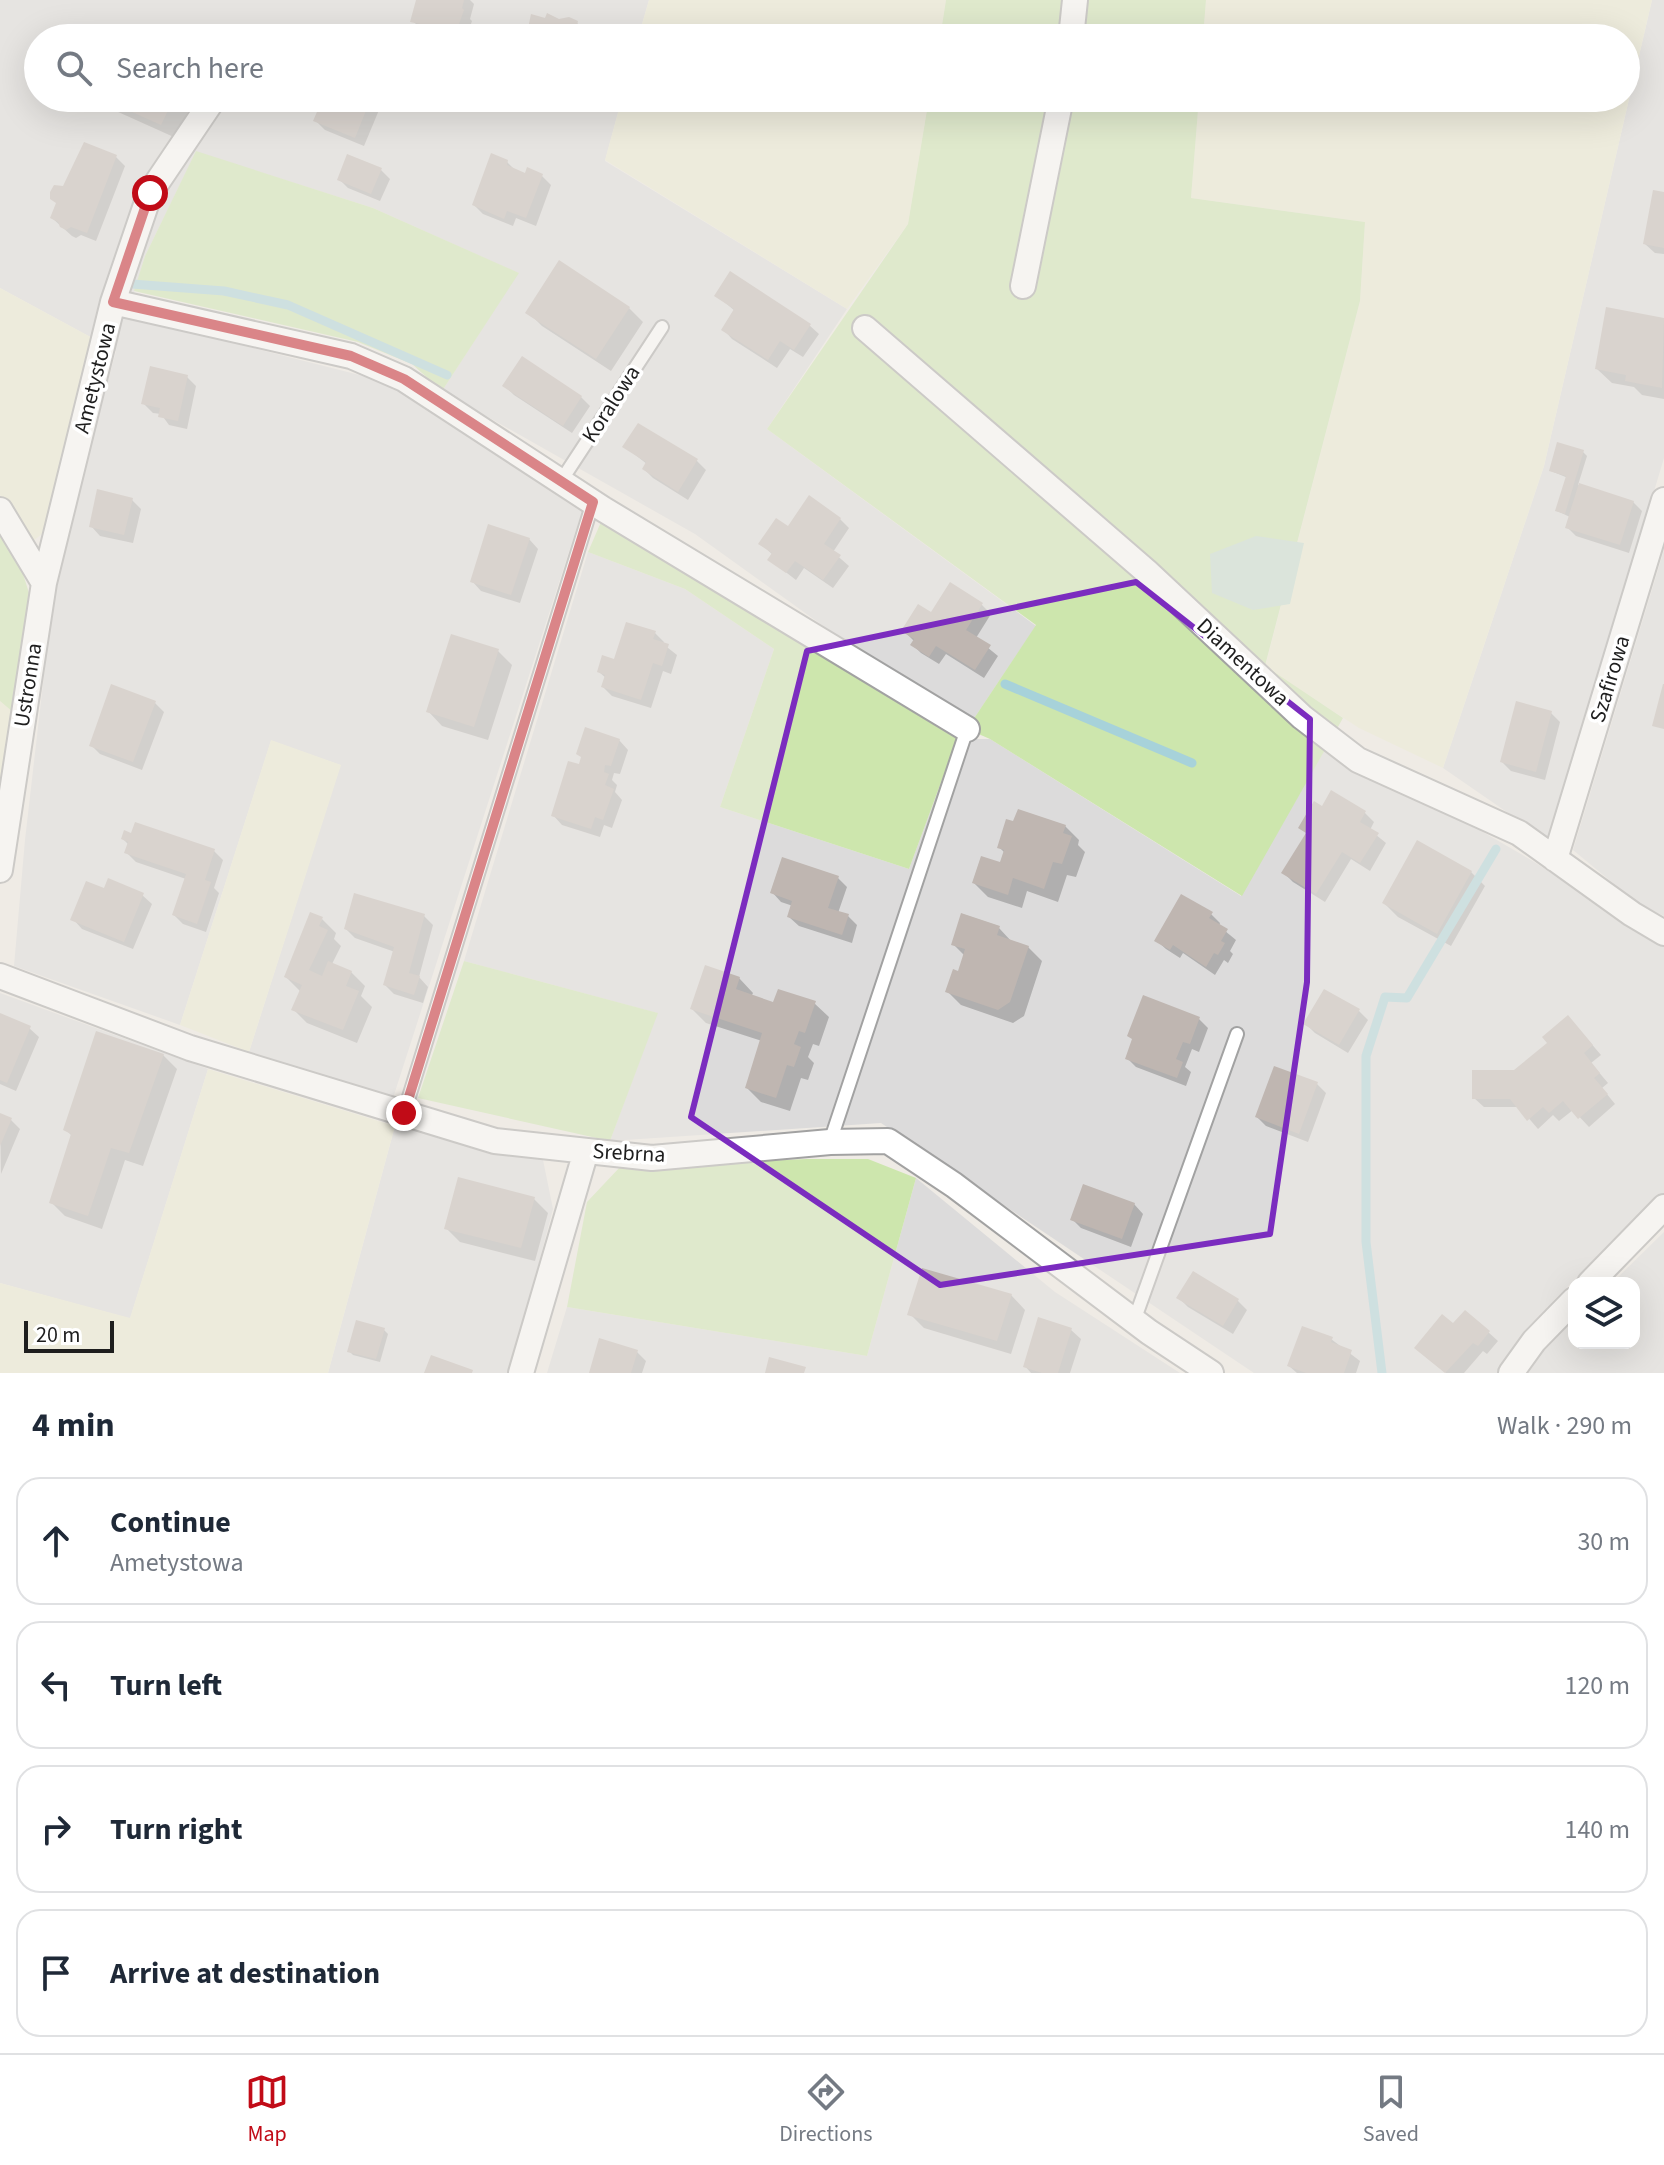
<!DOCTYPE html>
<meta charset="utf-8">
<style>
:root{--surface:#fff;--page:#f2f2f3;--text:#1f2937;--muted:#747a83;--line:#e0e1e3;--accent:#c10b17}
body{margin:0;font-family:"Source Sans 3",sans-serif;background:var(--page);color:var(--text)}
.controls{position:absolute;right:24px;bottom:24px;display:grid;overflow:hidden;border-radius:16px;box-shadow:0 8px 32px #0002}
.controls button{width:72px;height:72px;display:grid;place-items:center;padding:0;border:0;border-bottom:2px solid var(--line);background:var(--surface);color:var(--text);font:40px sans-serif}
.scale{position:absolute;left:24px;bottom:20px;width:90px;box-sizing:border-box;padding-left:8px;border:4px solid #1e1e1e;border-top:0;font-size:22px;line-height:28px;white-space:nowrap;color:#1e1e1e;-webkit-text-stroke:6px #fff;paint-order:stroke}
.stop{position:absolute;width:24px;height:24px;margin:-18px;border:6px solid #c10b17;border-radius:50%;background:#fff}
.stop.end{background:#c10b17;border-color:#fff;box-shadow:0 2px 8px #0008}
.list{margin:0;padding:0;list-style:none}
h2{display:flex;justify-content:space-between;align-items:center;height:104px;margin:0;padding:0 32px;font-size:34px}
h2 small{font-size:26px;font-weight:400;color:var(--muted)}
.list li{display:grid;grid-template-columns:52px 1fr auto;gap:24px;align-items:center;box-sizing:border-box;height:128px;margin:0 16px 16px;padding:0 16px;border:2px solid var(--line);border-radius:24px}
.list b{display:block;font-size:30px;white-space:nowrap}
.list p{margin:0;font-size:26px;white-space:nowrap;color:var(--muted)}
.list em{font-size:26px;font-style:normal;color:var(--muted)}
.icon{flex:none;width:44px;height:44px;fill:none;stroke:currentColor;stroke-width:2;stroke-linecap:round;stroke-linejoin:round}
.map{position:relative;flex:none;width:1664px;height:1373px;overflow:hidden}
.search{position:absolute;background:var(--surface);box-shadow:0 8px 32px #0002;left:24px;right:24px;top:24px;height:88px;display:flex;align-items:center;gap:20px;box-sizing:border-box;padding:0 28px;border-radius:44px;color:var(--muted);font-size:30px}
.sheet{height:680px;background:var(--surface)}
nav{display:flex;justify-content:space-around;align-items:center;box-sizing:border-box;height:112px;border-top:2px solid var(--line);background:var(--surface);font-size:22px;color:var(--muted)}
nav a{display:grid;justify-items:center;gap:4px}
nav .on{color:var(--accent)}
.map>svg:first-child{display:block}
.residential{fill:#dcdbdb}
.farmland{fill:#ececd1}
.grass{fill:#cde6ad}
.wetland{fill:#c3dcce}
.shadow{fill:#0003}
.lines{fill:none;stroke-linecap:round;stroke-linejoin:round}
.stream{stroke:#a7d2da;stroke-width:9}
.building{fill:#bfb6b1}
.lane-casing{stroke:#a2a2a2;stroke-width:16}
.street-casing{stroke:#a2a2a2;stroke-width:28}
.lane{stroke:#fff;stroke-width:12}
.street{stroke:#fff;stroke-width:24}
.route{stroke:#c10b17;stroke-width:10}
.marked{fill:none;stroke:#7b2cbf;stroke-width:6;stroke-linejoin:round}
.labels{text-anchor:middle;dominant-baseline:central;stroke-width:7;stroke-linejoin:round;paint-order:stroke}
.street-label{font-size:22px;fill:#1e1e1e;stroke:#fff}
</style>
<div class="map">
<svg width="1664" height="1373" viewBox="0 0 1664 1373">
<rect width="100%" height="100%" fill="#efebe5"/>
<path class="residential" d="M0,0h649l-11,38h-600v60h584l-17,63 242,148 -80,120 269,197 -69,103 -272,-195 -253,-143 76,-118 -145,-65 -177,-56 -51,104 -18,60 256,65 199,130 -189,587 -144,-46 91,-287 -69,-24 -91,284 -166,-59 11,-126 31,-269 60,-220 -116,-63z
M1652,0h12v458l-115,383 -106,-73 101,-302z
M1664,550v366l-27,-13 -64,-53z
M588,552l97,37 89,60 -54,158 189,62 48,-130h33l251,157 83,-145 89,48 63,29 55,32 133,85v250l-110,105 -55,73h-245l-373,-250 -271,18 47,-128 -193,-52z
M0,993l208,76 -78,250 -130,-36z
M395,1126l148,34 10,49 -43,164h-182z
M916,1178l139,114 125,81h-633l20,-66 300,49z
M1664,1232v141h-138l11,-18 37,-36v24h60v-60h-22z"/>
<path class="farmland" d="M649,0h297l-6,38h-302z
M1206,0h446l-108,466 -101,302 -84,-40 -94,-61 95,-366 5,-79 -174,-24 8,-100h427v-60h-423z
M622,98h307l-21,126 -61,85 -242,-149z
M0,288l98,53 -47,186 -18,14 -33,-46z
M0,701l14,12 -14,78z
M271,740l70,25 -92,287 -69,-27z
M208,1069l187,57 -67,247h-328v-90l130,35z"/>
<path class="grass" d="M946,0h260l-3,38h-263z
M929,98h270l-8,100 174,24 -5,79 -95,365 78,52 -101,178 -252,-157 -23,-10 69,-104 -269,-196 141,-205z
M196,151l177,57 146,65 -77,118 -30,-27 -54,-22 -224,-51 11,-35z
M601,522l356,217 -48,130 -189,-62 54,-158 -89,-60 -97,-37z
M0,529l16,23 14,44 -16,117 -14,-12z
M464,961l194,52 -48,128 -192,-43z
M807,1159h61l48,19 -49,178 -300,-49 20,-105 33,-35z"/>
<path class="wetland" d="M1256,536l48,7 -14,61 -37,6 -41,-17 -2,-39z"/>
<path class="shadow" d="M418,0h52l4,4 -4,15 2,2 -6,17h-31l-6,-6 -7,-2 -9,-9z
M547,20l30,3 9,9 -1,6h-57z
M103,98h91l-18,40 -60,-27z
M325,98h59l-20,48 -39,-16 -9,-9z
M85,144l31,13 9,9 -29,75 -15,-6 -5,3 -4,-2 -20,-18z
M507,162l10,10 25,4 9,9 -15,41 -20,-8 -3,8 -30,-12 -9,-9z
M381,170l9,9 -10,22 -32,-13 -9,-9z
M1664,194v60l-9,-1 -10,-9z
M716,295l93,30 10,9 -16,23 -13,-8 -13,19 -45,-29 -9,-10 12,-18z
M629,308l14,14 -32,49 -69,-45 -14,-14z
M1608,309l56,11v79l-22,-4 -8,-8 -22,-4 -15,-14z
M187,377l9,9 -9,43 -18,-4 -8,-11 -8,-1 -10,-10z
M505,386l76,11 9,9 -18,27 -58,-38z
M639,425l58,36 9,9 -18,30 -35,-22 -9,-9 3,-5 -22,-17z
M1583,452l4,4 -9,29 55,17 9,9 -13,42 -53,-17 -9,-9 3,-10 -13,-6 11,-33 -17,-7z
M132,500l9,9 -8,34 -33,-7 -9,-10z
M840,519l9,9 -16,24 16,14 -16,22 -29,-20 -8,12 -26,-20 3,-5 -12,-11 28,-16z
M529,539l9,10 -18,54 -39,-12 -9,-10z
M950,585l32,20 9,9 -15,24 22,18 -14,22 -38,-24 -7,10 -18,-11 -9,-9 2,-3 -10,-10 27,-16z
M655,633l9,9 -1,2 14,11 -6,19 -8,-3 -12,37 -39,-12 -9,-9 3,-9 -7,-6z
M498,651l14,14 -24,75 -46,-14 -14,-15z
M155,703l9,9 -22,58 -42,-16 -9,-9z
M1551,713l9,9 -15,58 -34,-9 -9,-9z
M619,740l9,10 -8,24 -6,-1 -2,7 5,5 -2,7 7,8 -10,28 -8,-3 -4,12 -38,-12 -9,-10 27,-49z
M1332,793l33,20 9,9 -4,8 16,13 -16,28 -19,-12 -26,43 -32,-20 -9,-9z
M1065,826l14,14 -1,5 7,7 -9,25 -9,-2 -9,27 -31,-11 -5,17 -34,-11 -14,-14 27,-18 4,-12 -6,-6z
M123,839l91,12 9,9 -9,28 5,5 -13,39 -23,-8 -9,-9 12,-36 -50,-17 -9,-9 2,-8z
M1471,872l14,14 -34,60 -53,-29 -14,-14z
M838,878l9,9 -9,26 10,3 9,9 -5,18 -53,-17 -10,-9 4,-11 -12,-4 -9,-10z
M105,891l37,4 10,9 -19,45 -51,-20 -9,-10z
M1211,914l9,9 -1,3 17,14 -6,11 3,3 -5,9 -4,-3 -9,15 -32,-22 -3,5 -14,-9 -10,-9z
M424,916l9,9 -14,52 9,10 -5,16 -29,-9 -9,-9 10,-33 -40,-14 -9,-9z
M322,919l14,14 -2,6 7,7 -9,18 19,8 14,14 -4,10 11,11 -15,36 -50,-20 -14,-14 8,-17 -15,-15z
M999,928l13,14 16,5 14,14 -18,55 -11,7 -52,-18 -14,-14 12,-18 6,-17 -12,-12z
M739,978l14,15 -2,4 23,7 40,-1 15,14 -10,29 -6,-2 -5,13 6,6 -6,17 -7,-2 -11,33 -29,-9 -14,-14 15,-47 -56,-18 -14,-14z
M1359,1011l9,9 -20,33 -33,-20 -9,-9z
M0,1015l29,13 10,9 -23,54 -16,-7z
M1199,1019l9,9 -9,24 -7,-3 -7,18 6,5 -5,14 -50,-19 -9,-9z
M1577,1027l24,28 -10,8 17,20 -6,5 13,16 -26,23 -16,-17 -14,11 -6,-6 -15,14 -19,-22h-35l-10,-9z
M163,1055l14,14 -34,97 -18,-6 -23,69 -37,-13 -14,-14 22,-65 -7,-7z
M1317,1084l9,9 -18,49 -42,-16 -9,-9z
M0,1116l11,4 9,9 -19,45z
M534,1199l14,14 -13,48 -75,-19 -14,-14z
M1134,1204l9,10 -12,33 -50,-19 -9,-9z
M1193,1274l45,27 9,9 -14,24 -45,-27 -9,-9z
M1011,1295l14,15 -14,44 -87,-26 -14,-14z
M1039,1320l32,10 10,9 -11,34h-39l-6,-7z
M1453,1326l35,6 10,9 -11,13 -4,-3 -19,22h-18l-20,-16z
M384,1330l4,4 -8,28 -27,-7 -4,-4z
M1331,1339l29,22 -4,12h-59l-8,-7z
M637,1352l9,9 -4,12h-51z"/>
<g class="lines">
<path class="stream" d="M132,284l92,7 64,14 159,70
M1005,684l187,79
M1382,1373l-16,-131v-186l19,-59 22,1 89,-149"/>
</g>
<path class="building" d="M416,0h48l-2,8 2,2 -10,28 -29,-7v-6l-15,-3z
M547,13l12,6 10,-2 9,4 -4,17h-48l5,-24 14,4z
M101,98h73l-13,27z
M323,98h48l-16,40 -42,-17z
M84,142l33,13 -30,78 -16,-6 -5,3 -6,-3 -2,-5 -8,-4 6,-15 -6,-4v-7l4,-7 9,1z
M491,153l17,7 -1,5 18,8 2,-6 16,7 -17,44 -19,-7 -3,8 -32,-14z
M347,154l35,14 -11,26 -34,-14z
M1653,190l11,2v56l-21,-4z
M559,260l71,47 -34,52 -71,-46z
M730,271l81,53 -17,26 -14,-9 -12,19 -47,-30 13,-21 -20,-13z
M1606,307l58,11 -2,70 -37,-7 1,-6 -31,-6z
M522,356l60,40 -19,30 -61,-40z
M150,366l38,9 -10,46 -20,-4 2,-9 -19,-4z
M638,423l60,36 -20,33 -36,-23 4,-7 -24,-15z
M1557,442l27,8 -19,64 -10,-3 11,-35 -17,-5z
M1579,483l55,18 -14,44 -55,-17z
M97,489l36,9 -9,37 -35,-8z
M809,495l32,23 -17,26 17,11 -18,25 -28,-19 -9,12 -19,-13 5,-7 -14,-9 18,-26 12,8z
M488,524l42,14 -19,57 -41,-13z
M950,582l33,21 -17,27 25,15 -16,25 -39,-24 -7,11 -19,-12 4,-6 -13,-8 17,-27 13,8z
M626,622l30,9 -3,8 16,5 -7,22 -9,-3 -12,37 -40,-13 4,-12 -8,-3 5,-17 12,4z
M451,634l48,15 -25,78 -48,-15z
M111,684l45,17 -23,61 -44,-16z
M1663,684h1v45l-12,-3z
M1516,701l36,10 -16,61 -36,-10z
M585,727l35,12 -9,27 -6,-1 -1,7 5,2 -4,11 9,4 -11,31 -8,-3 -4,12 -40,-13 17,-55 11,3 2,-7 -5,-3z
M1331,790l35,21 -6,11 19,11 -19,30 -18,-11 -26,42 -35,-21 25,-40 -8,-5 16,-27 8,5z
M1018,809l48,16 -3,8 9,3 -10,28 -9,-2 -9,27 -31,-11 -5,17 -36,-12 9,-27 19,6 4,-12 -7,-2 9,-29 7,2z
M135,822l80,27 -10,31 6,2 -14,42 -25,-9 14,-41 -62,-21 4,-11 -7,-3 3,-9 7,3z
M1417,840l55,31 -35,63 -55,-31z
M782,857l57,19 -11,32 21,6 -7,21 -55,-18 5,-16 -22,-8z
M108,878l36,15 -20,49 -54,-22 16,-39 18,7z
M354,893l71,21 -16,59 11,3 -6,19 -31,-10 11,-38 -50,-18z
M1181,894l32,18 -4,6 19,11 -7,12 4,2 -7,12 -4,-2 -8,14 -33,-22 -3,5 -16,-9z
M310,912l13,5 -4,9 9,4 -19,40 13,6 6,-15 24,10 -6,15 13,5 -16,39 -52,-20 11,-25 -18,-8z
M961,913l39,13 -3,9 32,11 -19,56 -12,8 -53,-18 8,-23 5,2 7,-22 -14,-4z
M705,965l35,12 -4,12 37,13 5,-13 38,12 -11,32 -6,-2 -5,13 7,3 -7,20 -7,-2 -11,33 -31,-10 17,-55 -72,-24z
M1324,989l36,20 -21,36 -36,-21z
M1143,995l57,22 -10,27 -7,-2 -7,17 7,3 -6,16 -52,-19 7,-20 -5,-3z
M0,1013l31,13 -24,57 -7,-3z
M1568,1015l25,30 -9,8 16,20 -6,5 14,16 -30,25 -15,-18 -14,12 -6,-6 -16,14 -17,-22h-38v-29h42l33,-27 -5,-6z
M96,1031l68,23 -35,99 -18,-5 -23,68 -39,-13 22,-69 -8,-4z
M1274,1066l44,16 -19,52 -44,-17z
M0,1113l12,5 -12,28z
M458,1177l77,20 -14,51 -77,-19z
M1083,1184l52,19 -13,36 -52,-19z
M922,1268l90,26 -15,47 -90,-26z
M1193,1271l46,28 -16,27 -47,-28z
M1465,1310l25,21 -12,15 -5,-3 -28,30 -31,-25 28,-34 11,9z
M1038,1317l34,11 -14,45h-16l-19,-6z
M356,1320l29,8 -9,31 -29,-7z
M1302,1326l31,11 -2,5 21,8 -8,23h-38l-19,-7z
M599,1338l39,12 -7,23h-42z
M431,1355l42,15 -1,3h-48z
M769,1357l37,10 -2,6h-39z"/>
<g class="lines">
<defs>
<path id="lane" d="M561,481l101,-154
M404,1113l189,-611
M830,1142l137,-413
M1134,1321l103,-287"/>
<path id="street" d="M1071,38l4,-38
M1023,286l38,-188
M113,302l238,54 53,23 199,130 364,220
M865,328l281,243 156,146 56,43 161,73 113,81 32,19
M0,510l44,73 -44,287
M44,583l69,-281 37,-109 64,-95
M1555,859l109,-359
M0,976l190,72 305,93 157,17 178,-16 58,-1 66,44 195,147 62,41
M1590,1283l74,-76
M521,1373l65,-222
M1511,1373l23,-32 40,-41"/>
</defs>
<use href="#lane" class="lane-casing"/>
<use href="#street" class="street-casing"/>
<use href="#lane" class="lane"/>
<use href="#street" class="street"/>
</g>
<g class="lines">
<path class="route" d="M150,193l-37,109 238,54 53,23 189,123 -189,611"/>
</g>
<path d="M0 0H1664V1373H0ZM1136,582l174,137 -3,263 -37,252 -330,51 -249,-168 116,-466z" fill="#efebe5" fill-opacity=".55" fill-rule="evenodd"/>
<path class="marked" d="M1136,582l174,137 -3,263 -37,252 -330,51 -249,-168 116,-466z"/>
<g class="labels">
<g class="street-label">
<text transform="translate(95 378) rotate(-76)">Ametystowa</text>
<text transform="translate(611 404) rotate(-57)">Koralowa</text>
<text transform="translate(1243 662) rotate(43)">Diamentowa</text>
<text transform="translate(1610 679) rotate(-73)">Szafirowa</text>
<text transform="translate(28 685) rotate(-81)">Ustronna</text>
<text transform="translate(629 1153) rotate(3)">Srebrna</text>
</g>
</g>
</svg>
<div class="controls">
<button><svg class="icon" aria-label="layers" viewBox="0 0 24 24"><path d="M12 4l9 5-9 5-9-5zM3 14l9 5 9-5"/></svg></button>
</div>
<div class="scale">20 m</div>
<div class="stop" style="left:150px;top:193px"></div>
<div class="stop end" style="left:404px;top:1113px"></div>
<div class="search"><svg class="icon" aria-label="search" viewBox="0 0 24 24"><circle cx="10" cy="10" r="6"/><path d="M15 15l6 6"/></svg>Search here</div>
</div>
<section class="sheet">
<h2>4 min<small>Walk · 290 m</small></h2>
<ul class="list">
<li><svg class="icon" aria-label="ahead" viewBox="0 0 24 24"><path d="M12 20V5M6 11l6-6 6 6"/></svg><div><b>Continue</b><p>Ametystowa</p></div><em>30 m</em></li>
<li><svg class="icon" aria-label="left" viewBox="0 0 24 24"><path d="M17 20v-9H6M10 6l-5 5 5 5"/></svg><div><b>Turn left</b></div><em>120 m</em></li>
<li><svg class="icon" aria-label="right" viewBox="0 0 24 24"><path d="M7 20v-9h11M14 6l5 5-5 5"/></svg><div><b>Turn right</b></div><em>140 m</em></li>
<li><svg class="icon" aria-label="arrive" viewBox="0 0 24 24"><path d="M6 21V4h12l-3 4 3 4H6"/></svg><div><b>Arrive at destination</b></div></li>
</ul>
</section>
<nav>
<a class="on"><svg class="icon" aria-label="map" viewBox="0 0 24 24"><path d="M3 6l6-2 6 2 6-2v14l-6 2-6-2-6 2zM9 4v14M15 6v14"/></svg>Map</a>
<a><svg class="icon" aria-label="directions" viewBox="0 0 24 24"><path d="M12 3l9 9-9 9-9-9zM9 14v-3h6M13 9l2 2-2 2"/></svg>Directions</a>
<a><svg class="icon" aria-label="saved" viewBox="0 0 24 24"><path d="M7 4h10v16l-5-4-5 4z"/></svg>Saved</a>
</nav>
